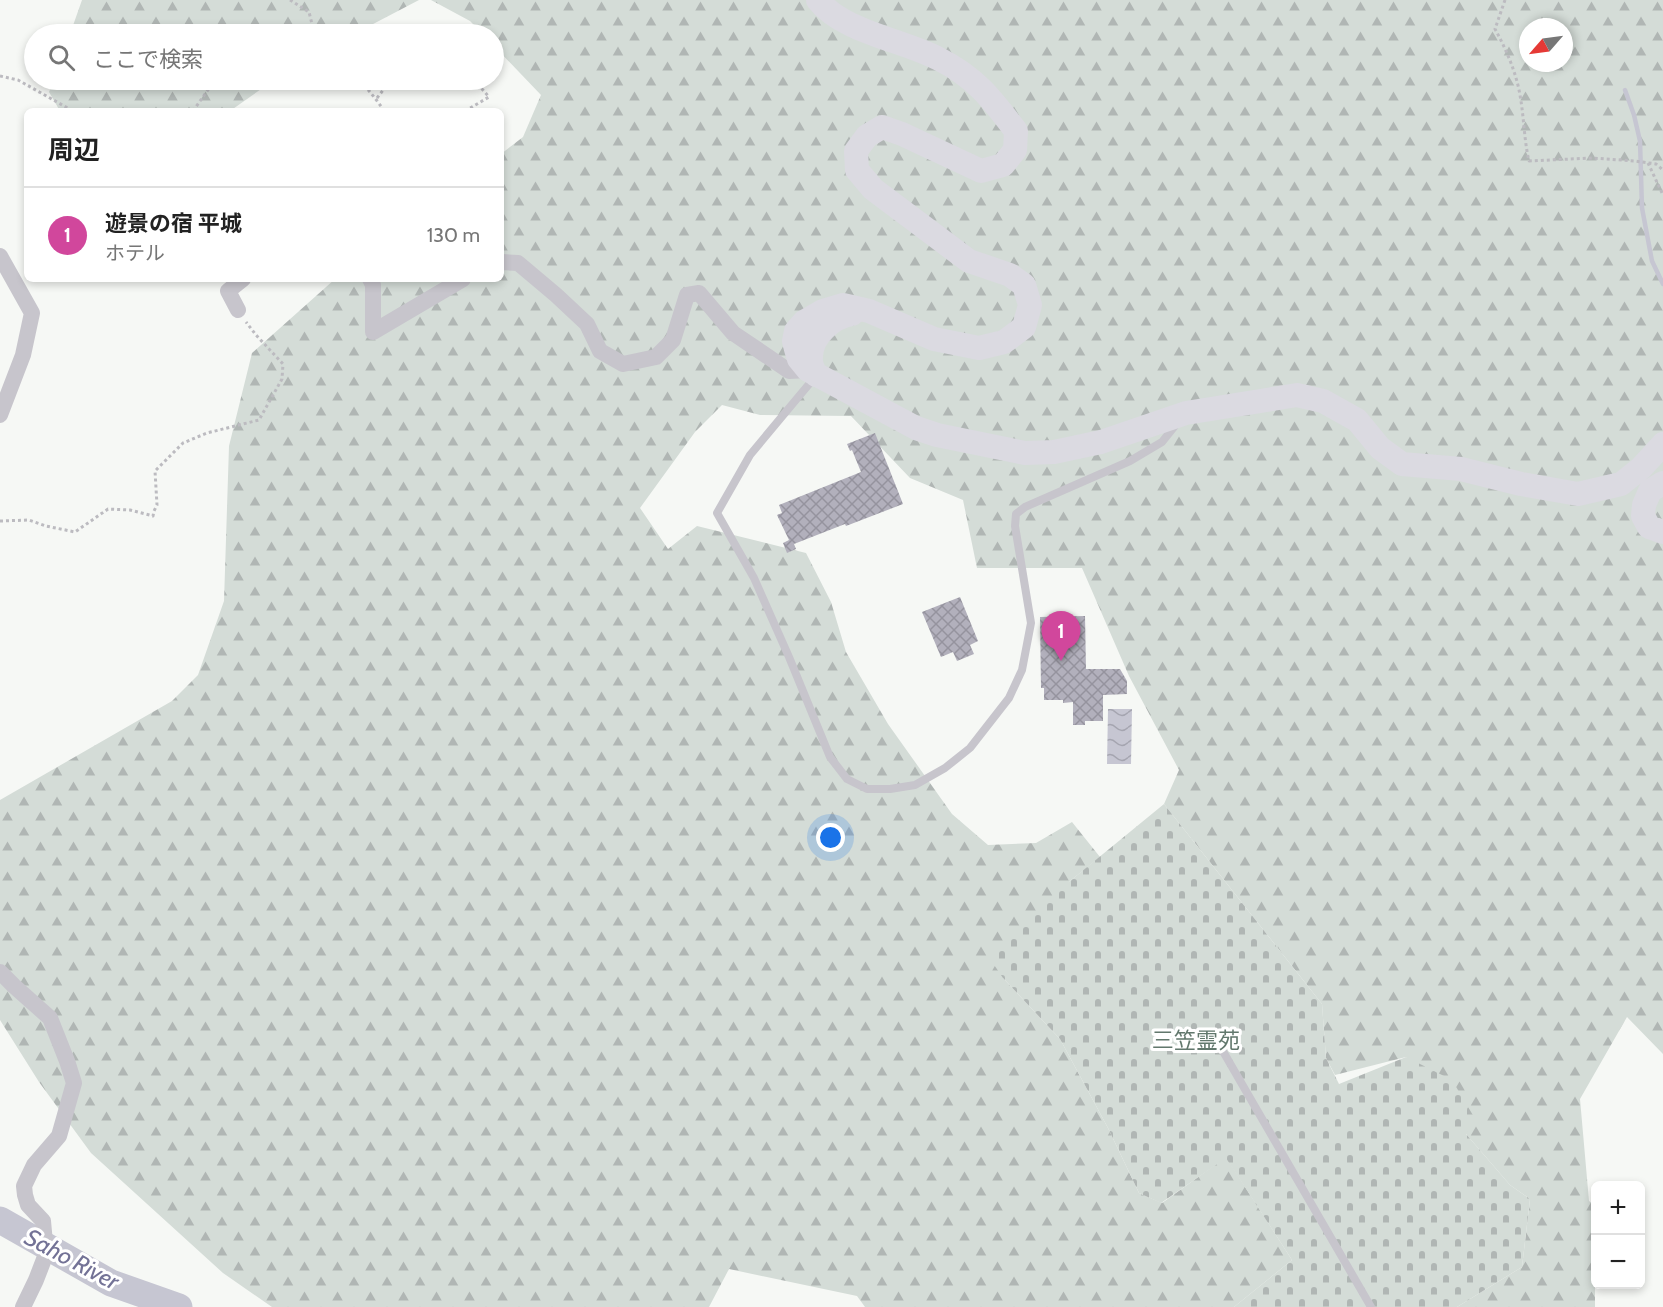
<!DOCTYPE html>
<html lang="ja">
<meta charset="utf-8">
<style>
:root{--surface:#fff;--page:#f2f2f2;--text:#222;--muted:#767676;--line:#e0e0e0;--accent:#777526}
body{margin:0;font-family:Cabin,"Noto Sans JP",sans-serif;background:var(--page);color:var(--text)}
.controls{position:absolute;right:18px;bottom:18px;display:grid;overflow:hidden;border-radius:9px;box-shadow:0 3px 9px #0003}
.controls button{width:54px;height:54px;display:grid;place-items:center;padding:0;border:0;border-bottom:2px solid var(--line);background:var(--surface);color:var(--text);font:30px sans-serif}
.compass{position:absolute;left:1519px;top:18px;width:54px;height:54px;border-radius:50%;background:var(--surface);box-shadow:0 3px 9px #0003;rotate:242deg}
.you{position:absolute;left:831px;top:838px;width:21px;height:21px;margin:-15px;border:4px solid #fff;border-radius:50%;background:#1a73e8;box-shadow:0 0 0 9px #1a73e833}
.badge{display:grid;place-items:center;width:39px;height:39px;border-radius:50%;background:var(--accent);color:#fff;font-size:20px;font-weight:700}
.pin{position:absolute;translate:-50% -50px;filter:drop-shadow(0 2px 3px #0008)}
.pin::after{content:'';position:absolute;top:32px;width:21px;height:18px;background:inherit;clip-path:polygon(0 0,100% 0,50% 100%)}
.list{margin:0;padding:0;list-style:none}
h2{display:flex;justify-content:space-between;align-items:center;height:78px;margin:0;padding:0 24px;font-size:26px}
h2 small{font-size:20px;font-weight:400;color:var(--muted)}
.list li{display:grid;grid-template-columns:39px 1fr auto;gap:18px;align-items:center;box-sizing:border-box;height:96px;padding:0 24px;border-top:2px solid var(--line)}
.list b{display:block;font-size:22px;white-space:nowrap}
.list p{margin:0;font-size:20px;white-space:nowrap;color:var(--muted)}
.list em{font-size:20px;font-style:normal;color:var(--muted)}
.icon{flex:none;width:33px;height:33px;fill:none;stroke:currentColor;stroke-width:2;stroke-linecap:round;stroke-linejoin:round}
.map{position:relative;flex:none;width:1663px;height:1307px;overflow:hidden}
.search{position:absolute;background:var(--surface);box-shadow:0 3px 9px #0003;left:24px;top:24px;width:480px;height:66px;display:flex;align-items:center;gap:15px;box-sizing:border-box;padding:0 21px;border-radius:33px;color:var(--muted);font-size:22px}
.panel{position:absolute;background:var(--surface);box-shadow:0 3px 9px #0003;left:24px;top:108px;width:480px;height:174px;border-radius:9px}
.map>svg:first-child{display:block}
.forest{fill:url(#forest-firs);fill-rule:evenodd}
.cemetery{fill:url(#cemetery-stones)}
.water{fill:url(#water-waves)}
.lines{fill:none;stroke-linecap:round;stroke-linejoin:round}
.stream{stroke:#c6c6d2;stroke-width:4.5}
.river{stroke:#c6c6d2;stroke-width:27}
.building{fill:url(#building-cross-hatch)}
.path{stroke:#bcbbc0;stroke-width:3;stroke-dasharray:3 3;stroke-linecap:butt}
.lane{stroke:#c7c5cc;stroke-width:8}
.street{stroke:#c7c5cc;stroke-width:16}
.secondary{stroke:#dbdae1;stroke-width:24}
.labels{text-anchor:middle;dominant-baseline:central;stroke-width:6;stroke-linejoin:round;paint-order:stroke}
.park-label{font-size:22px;fill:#62786d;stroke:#fff}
.water-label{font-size:24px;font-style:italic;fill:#737296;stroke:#fff}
</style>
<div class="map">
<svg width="1663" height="1307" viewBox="0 0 1663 1307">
<defs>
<pattern id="forest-firs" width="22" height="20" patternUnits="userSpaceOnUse" patternTransform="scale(1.5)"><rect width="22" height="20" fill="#d4dcd7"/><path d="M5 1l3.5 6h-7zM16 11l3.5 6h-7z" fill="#b0b6b4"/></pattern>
<pattern id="cemetery-stones" width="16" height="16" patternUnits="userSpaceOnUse" patternTransform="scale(1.5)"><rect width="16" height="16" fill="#d4dcd7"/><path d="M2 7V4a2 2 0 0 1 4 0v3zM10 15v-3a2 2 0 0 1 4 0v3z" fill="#b0b6b4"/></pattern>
<pattern id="water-waves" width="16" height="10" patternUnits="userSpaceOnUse" patternTransform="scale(1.5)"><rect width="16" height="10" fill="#c6c6d2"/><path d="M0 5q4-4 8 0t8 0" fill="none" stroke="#a5a5b0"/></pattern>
<pattern id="building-cross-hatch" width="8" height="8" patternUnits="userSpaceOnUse" patternTransform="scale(1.5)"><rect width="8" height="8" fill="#b2b0bc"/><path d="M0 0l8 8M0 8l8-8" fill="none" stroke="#95939e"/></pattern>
</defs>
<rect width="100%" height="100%" fill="#f6f8f5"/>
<path class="forest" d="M82,0h337l-65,34h-284z
M431,0h1232v1054l-36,-37 -47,82 9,102 6,4v102h-138l65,-40 8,-68 -20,-14 -44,-51 -60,-77 -71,18 -9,-17 -4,-54 -158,-200 15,-34 -50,-94 -47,-108h-105l-14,-68 -53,-22 -59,-62 -91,-1 -38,-10 -27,27 -55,76 28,41 29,-23 109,27 25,49 15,50 42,72 64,90 36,31 48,-2 36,-21 28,35 -30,24 -67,97 57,61 48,89 31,65 23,10 64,-46 66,103 -58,47h-369l-8,-11 -128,-27 -20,38h-437l-49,-34 -132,-120 -52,-71 -39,-62v-220l172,-99 26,-26 26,-74 5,-155 23,-93 83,-74h166v-125l22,-17 18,-42 -47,-49v-12h-11l-13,-13zM1528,27h36v36h-36z
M54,80h220l-44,31h-170l-11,-19z"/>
<path class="cemetery" d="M1164,804l158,200 4,54 13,26 67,-27 46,23 22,37 -8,17 44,51 20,14 -8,68 -65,40h-223l58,-47 -66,-102 -65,45 -22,-10 -31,-65 -48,-89 -57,-61 -15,-22 82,-75z"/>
<path class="water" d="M1108,709h24l-1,55h-24z"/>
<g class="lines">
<path class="stream" d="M1625,90l9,25 6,26 2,67 10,53 11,23"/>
<path class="river" d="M0,1220l111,63 68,24"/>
</g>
<path class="building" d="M875,433l28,71 -57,22 -1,-2 -51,20 2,5 -9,4 -4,-10 6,-3 -12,-25 5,-2 -3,-8 82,-33 -9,-22 -2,1 -3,-7z
M960,597l18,44 -8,4 4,9 -17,7 -4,-9 -12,5 -19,-45z
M1085,616l1,53h34l7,12v13l-24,1v26h-18v4h-12v-23l-10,1v-3h-19v-12h-3l-1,-71z"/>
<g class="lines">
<path class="path" d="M290,0l19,12 4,16 -10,6
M1505,0l-10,29c11,20 21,43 25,66 4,22 4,45 9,66l63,-3 43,3 21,3 7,6
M423,34l7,-9 8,9
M0,76l18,4 55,31
M361,80c7,11 16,19 23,31
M377,98l14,-18
M193,111l22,-31
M465,111l24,-14 -15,-17
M1648,163l15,32
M0,521l29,-1 17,6 29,6 33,-23 22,1 23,6 1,-5 3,-6 -2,-34 28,-28 24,-10 52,-13 23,-41 1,-15 -27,-29 -10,-13"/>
<path class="lane" d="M815,377l-65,78 -33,58 37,65 35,79 41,100 17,22 20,10h23l25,-4 30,-17 25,-20 39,-50 13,-28 9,-47 -16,-97 1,-12 9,-7 105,-46 32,-19 16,-20
M1213,1034l158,273"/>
<path class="street" d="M0,256l32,57 -9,42 -23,60
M501,262l17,1 38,32 31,29 13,27 23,13 33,-7 17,-17 14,-45 12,-2 34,40 56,38 19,-1
M370,279l3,6v47l90,-53
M238,310l-10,-19 15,-12
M0,972l14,14 36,32 17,43 7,22 -15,53 -25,29 -10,21 1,9 3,10 15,16 3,33 -10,26 -13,27"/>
<path class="secondary" d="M818,0c25,32 85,40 121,59 36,18 53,40 77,72l-1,19 -12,15 -22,6 -79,-37 -20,-7 -15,9 -11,15 1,19 16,19 96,72 41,14 14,10 6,20 -6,22 -20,15 -25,6 -45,-9 -65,-28 -26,-6 -20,6 -19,11 -8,9 -2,10 2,8 3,10 9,11 108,58 21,7 88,18 29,-1 47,-10 85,-29 111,-18 26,6 34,19 23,28 22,16 59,5 60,15 57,10 43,-10 20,-16 22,-24
M816,375c-3,-6 -6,-11 -5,-18 0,-21 22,-40 41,-43
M1663,483l-13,8 -6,14 -1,11 6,11 14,5"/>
</g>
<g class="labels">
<g class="park-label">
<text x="1196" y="1040">三笠霊苑</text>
</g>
<g class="water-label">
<text transform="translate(72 1259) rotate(28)">Saho River</text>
</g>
</g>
</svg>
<div class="controls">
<button>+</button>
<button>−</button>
</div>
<svg class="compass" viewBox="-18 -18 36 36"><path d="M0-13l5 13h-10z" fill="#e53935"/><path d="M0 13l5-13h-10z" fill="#767676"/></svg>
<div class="you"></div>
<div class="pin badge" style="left:1061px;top:661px;background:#d1479c">1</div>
<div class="search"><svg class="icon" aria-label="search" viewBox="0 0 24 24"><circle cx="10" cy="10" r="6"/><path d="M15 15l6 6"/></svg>ここで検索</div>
<section class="panel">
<h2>周辺<small></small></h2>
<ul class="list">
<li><span class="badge" style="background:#d1479c">1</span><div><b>遊景の宿 平城</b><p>ホテル</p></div><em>130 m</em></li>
</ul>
</section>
</div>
